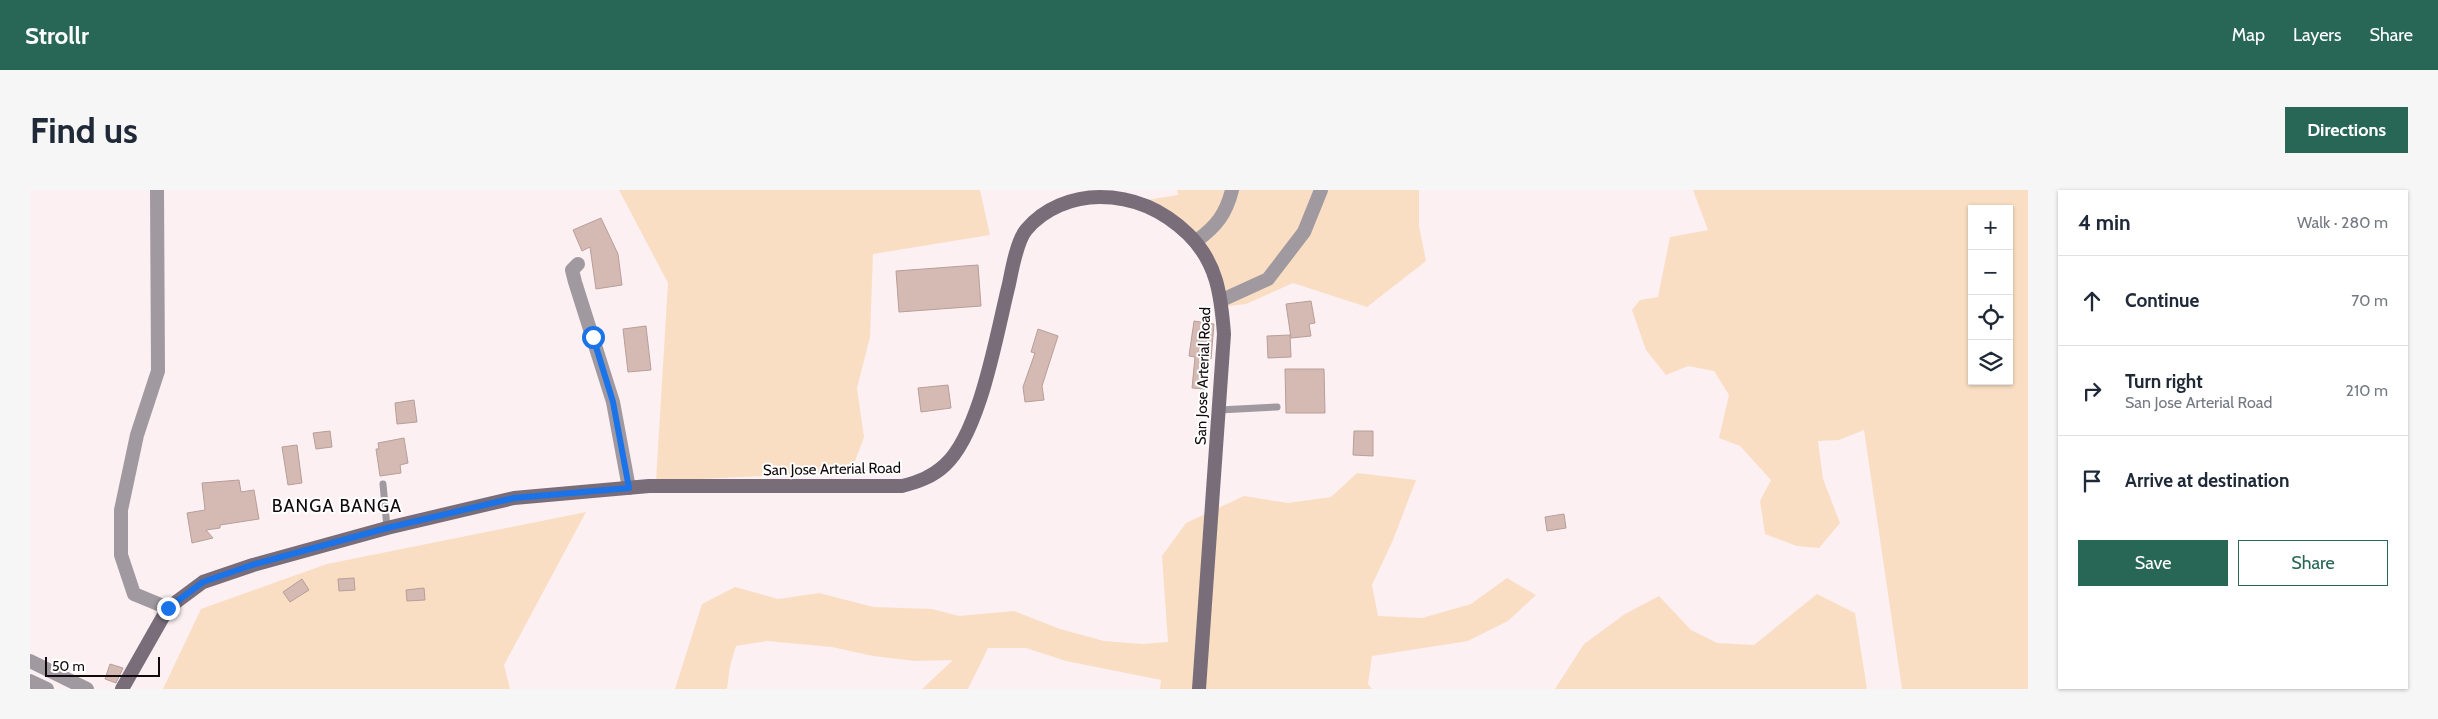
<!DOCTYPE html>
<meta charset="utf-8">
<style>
:root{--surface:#fff;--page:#f6f6f7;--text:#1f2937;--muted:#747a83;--line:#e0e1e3;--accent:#286755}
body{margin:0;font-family:Cabin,sans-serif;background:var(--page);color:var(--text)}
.controls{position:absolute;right:15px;top:15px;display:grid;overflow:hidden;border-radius:0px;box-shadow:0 1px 4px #0004}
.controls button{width:45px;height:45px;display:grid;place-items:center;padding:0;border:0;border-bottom:1px solid var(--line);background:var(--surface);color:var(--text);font:25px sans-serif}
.scale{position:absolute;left:15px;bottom:12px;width:115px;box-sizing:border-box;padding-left:5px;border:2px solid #11090b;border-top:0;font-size:14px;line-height:18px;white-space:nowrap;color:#11090b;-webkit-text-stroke:4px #fff;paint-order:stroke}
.stop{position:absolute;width:15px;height:15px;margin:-11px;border:4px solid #1a73e8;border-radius:50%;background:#fff}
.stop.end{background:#1a73e8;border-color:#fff;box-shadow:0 1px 5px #0008}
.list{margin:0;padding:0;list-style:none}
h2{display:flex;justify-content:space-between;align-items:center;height:65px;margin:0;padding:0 20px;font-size:21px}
h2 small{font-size:16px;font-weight:400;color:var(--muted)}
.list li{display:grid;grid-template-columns:32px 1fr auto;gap:15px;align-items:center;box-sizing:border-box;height:90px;padding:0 20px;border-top:1px solid var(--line)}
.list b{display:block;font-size:19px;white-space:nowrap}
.list p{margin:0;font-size:16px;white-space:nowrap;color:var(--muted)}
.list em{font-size:16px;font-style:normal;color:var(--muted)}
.actions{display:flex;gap:10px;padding:15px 20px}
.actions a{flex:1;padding:11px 0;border:1px solid var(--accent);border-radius:0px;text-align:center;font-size:18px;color:var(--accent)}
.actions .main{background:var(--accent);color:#fff}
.icon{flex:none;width:28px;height:28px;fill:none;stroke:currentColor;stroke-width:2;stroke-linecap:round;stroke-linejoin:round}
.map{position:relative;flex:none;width:1998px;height:499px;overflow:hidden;border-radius:0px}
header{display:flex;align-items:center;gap:30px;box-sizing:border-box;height:70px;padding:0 25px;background:var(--accent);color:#fff}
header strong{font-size:24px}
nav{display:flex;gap:28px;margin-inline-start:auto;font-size:18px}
.intro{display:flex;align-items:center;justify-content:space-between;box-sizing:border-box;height:120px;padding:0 30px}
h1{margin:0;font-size:35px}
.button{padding:12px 22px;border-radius:0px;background:var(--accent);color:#fff;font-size:18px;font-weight:700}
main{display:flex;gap:30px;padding:0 30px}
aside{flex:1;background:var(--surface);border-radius:0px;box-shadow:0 1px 4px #0004}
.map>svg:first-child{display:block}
.green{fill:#f9dec3;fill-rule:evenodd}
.building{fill:#d5bab4;stroke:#b89e98}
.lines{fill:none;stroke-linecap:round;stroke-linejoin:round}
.service{stroke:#a099a0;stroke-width:7}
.minor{stroke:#a099a0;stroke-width:14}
.tertiary{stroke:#a099a0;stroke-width:14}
.secondary{stroke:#786d78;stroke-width:14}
.route{stroke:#1a73e8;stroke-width:6}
.labels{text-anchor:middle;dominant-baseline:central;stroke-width:4;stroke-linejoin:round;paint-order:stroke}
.street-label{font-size:15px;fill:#11090b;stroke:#fff}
.quarter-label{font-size:18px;letter-spacing:1px;fill:#11090b;stroke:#fff}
</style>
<header>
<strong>Strollr</strong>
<nav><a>Map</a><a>Layers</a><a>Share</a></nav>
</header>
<div class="intro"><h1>Find us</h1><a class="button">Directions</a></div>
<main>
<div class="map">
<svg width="1998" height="499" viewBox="0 0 1998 499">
<rect width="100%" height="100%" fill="#fcf0f3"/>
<path class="green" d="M589,0h361l10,45 -117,19 -3,83 -13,51 7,49 -13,35 -195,9 12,-198z
M1147,0h242v36l7,35 -59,46 -74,-24 -47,21 -24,3 -26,-66 -62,-39 44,-7z
M1663,0h335v499h-126l-38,-259 -25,10 -21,1 5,38 17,44 -21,25 -22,-2 -32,-12 -5,-33 11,-21 -31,-34 -21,-8 10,-43 -15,-24 -26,-5 -22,9 -20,-25 -14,-40 8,-10 18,-3 12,-60 38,-7zM1942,19h37v172h-37z
M1327,283l59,7 -23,60 -21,45 6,31 44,2 49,-14 36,-26 29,17 -28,26 -40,20 -96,15 -4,28 4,5h-212l1,-9 -95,-19 -40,-13h-38l-20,41h-46l31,-29 -38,1 -42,-5 -41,-9 -65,-6 -31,5 -6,20 -3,23h-52l27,-85 33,-17 43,12 41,-6 54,14 59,2 27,7 55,-5 46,18 44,12 38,3 26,-2 -6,-86 24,-33 58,-27 44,7 43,-6z
M556,322l-82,153 6,24h-347l38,-80 126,-45z
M1787,404l38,19 12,76h-312l29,-45 41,-30 34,-18 32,34 26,13 37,2z"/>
<path class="building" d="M571,28l17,36 4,31 -26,4 -6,-42 -8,4 -9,-21z
M948,75l3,41 -82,6 -3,-41z
M1281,111l4,22 -6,1 2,12 -20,2 -5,-34z
M1164,131l20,3 -3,35h-4l-2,30 -13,-1 3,-31 -6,-1z
M616,136l5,44 -23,2 -5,-43z
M1008,139l20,7 -16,50 2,14 -19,2 -2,-15 12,-34 -4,-1z
M1260,145l1,22 -23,1 -1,-22z
M1255,179h39l1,44h-39z
M918,195l3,23 -30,4 -3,-24z
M384,210l3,22 -20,2 -2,-21z
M300,241l2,16 -16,2 -3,-16z
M1324,241h19v25l-20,-1z
M374,248l4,25 -8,2 1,8 -21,3 -4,-27h3l-1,-6z
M267,255l5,38 -14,2 -6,-38z
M209,290l2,12 13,-2 5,29 -39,6v3l-14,2 7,8 -21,5 -5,-30 18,-3 -3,-27z
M1534,324l2,14 -19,3 -2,-14z
M324,388l1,12 -16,1 -1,-12z
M272,389l7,11 -19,12 -7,-10z
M394,398l1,12 -18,1 -1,-11z
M80,474l13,4 -7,15 -11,-4z"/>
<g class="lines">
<path class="service" d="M1189,220l58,-3
M353,294l4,44"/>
<path class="minor" d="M127,0l1,181 -21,64 -16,75v45l13,39 34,14
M1166,51c20,-14 30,-27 36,-51
M548,74l-6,6 3,12 38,120 16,86
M1192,110l46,-21 36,-47 17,-42"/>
<path class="tertiary" d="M0,471l57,28
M0,491l17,8"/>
<path class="secondary" d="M92,499l46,-81 35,-26 50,-17 134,-37 127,-30 135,-12h253c16,-4 30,-9 43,-21 36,-33 52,-134 64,-181 3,-15 8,-43 17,-54 18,-22 47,-33 74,-33 35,0 63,13 88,37 29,28 33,61 36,100l-25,355"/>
</g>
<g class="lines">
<path class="route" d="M138,418l35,-26 49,-17 135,-37 127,-30 115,-10 -16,-86 -20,-65"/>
</g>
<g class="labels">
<g class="street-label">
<text transform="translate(1173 186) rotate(-88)">San Jose Arterial Road</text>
<text transform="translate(802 279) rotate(-1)">San Jose Arterial Road</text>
</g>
<g class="quarter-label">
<text x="307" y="316">BANGA BANGA</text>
</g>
</g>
</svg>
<div class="controls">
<button>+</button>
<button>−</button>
<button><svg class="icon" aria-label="locate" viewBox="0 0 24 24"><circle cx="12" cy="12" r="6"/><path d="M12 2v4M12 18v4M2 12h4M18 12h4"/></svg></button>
<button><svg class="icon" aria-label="layers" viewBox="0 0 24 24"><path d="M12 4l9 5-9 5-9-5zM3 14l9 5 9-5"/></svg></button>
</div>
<div class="scale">50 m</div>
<div class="stop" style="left:563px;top:147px"></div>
<div class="stop end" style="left:138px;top:418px"></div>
</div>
<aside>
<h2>4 min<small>Walk · 280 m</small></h2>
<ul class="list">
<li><svg class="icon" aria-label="ahead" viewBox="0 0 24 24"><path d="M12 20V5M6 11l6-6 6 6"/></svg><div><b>Continue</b></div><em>70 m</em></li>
<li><svg class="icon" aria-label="right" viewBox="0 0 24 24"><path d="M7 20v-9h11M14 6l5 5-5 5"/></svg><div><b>Turn right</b><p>San Jose Arterial Road</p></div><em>210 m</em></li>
<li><svg class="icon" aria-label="arrive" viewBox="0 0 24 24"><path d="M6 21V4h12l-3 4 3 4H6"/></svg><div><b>Arrive at destination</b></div></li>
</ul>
<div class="actions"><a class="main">Save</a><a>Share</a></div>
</aside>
</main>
